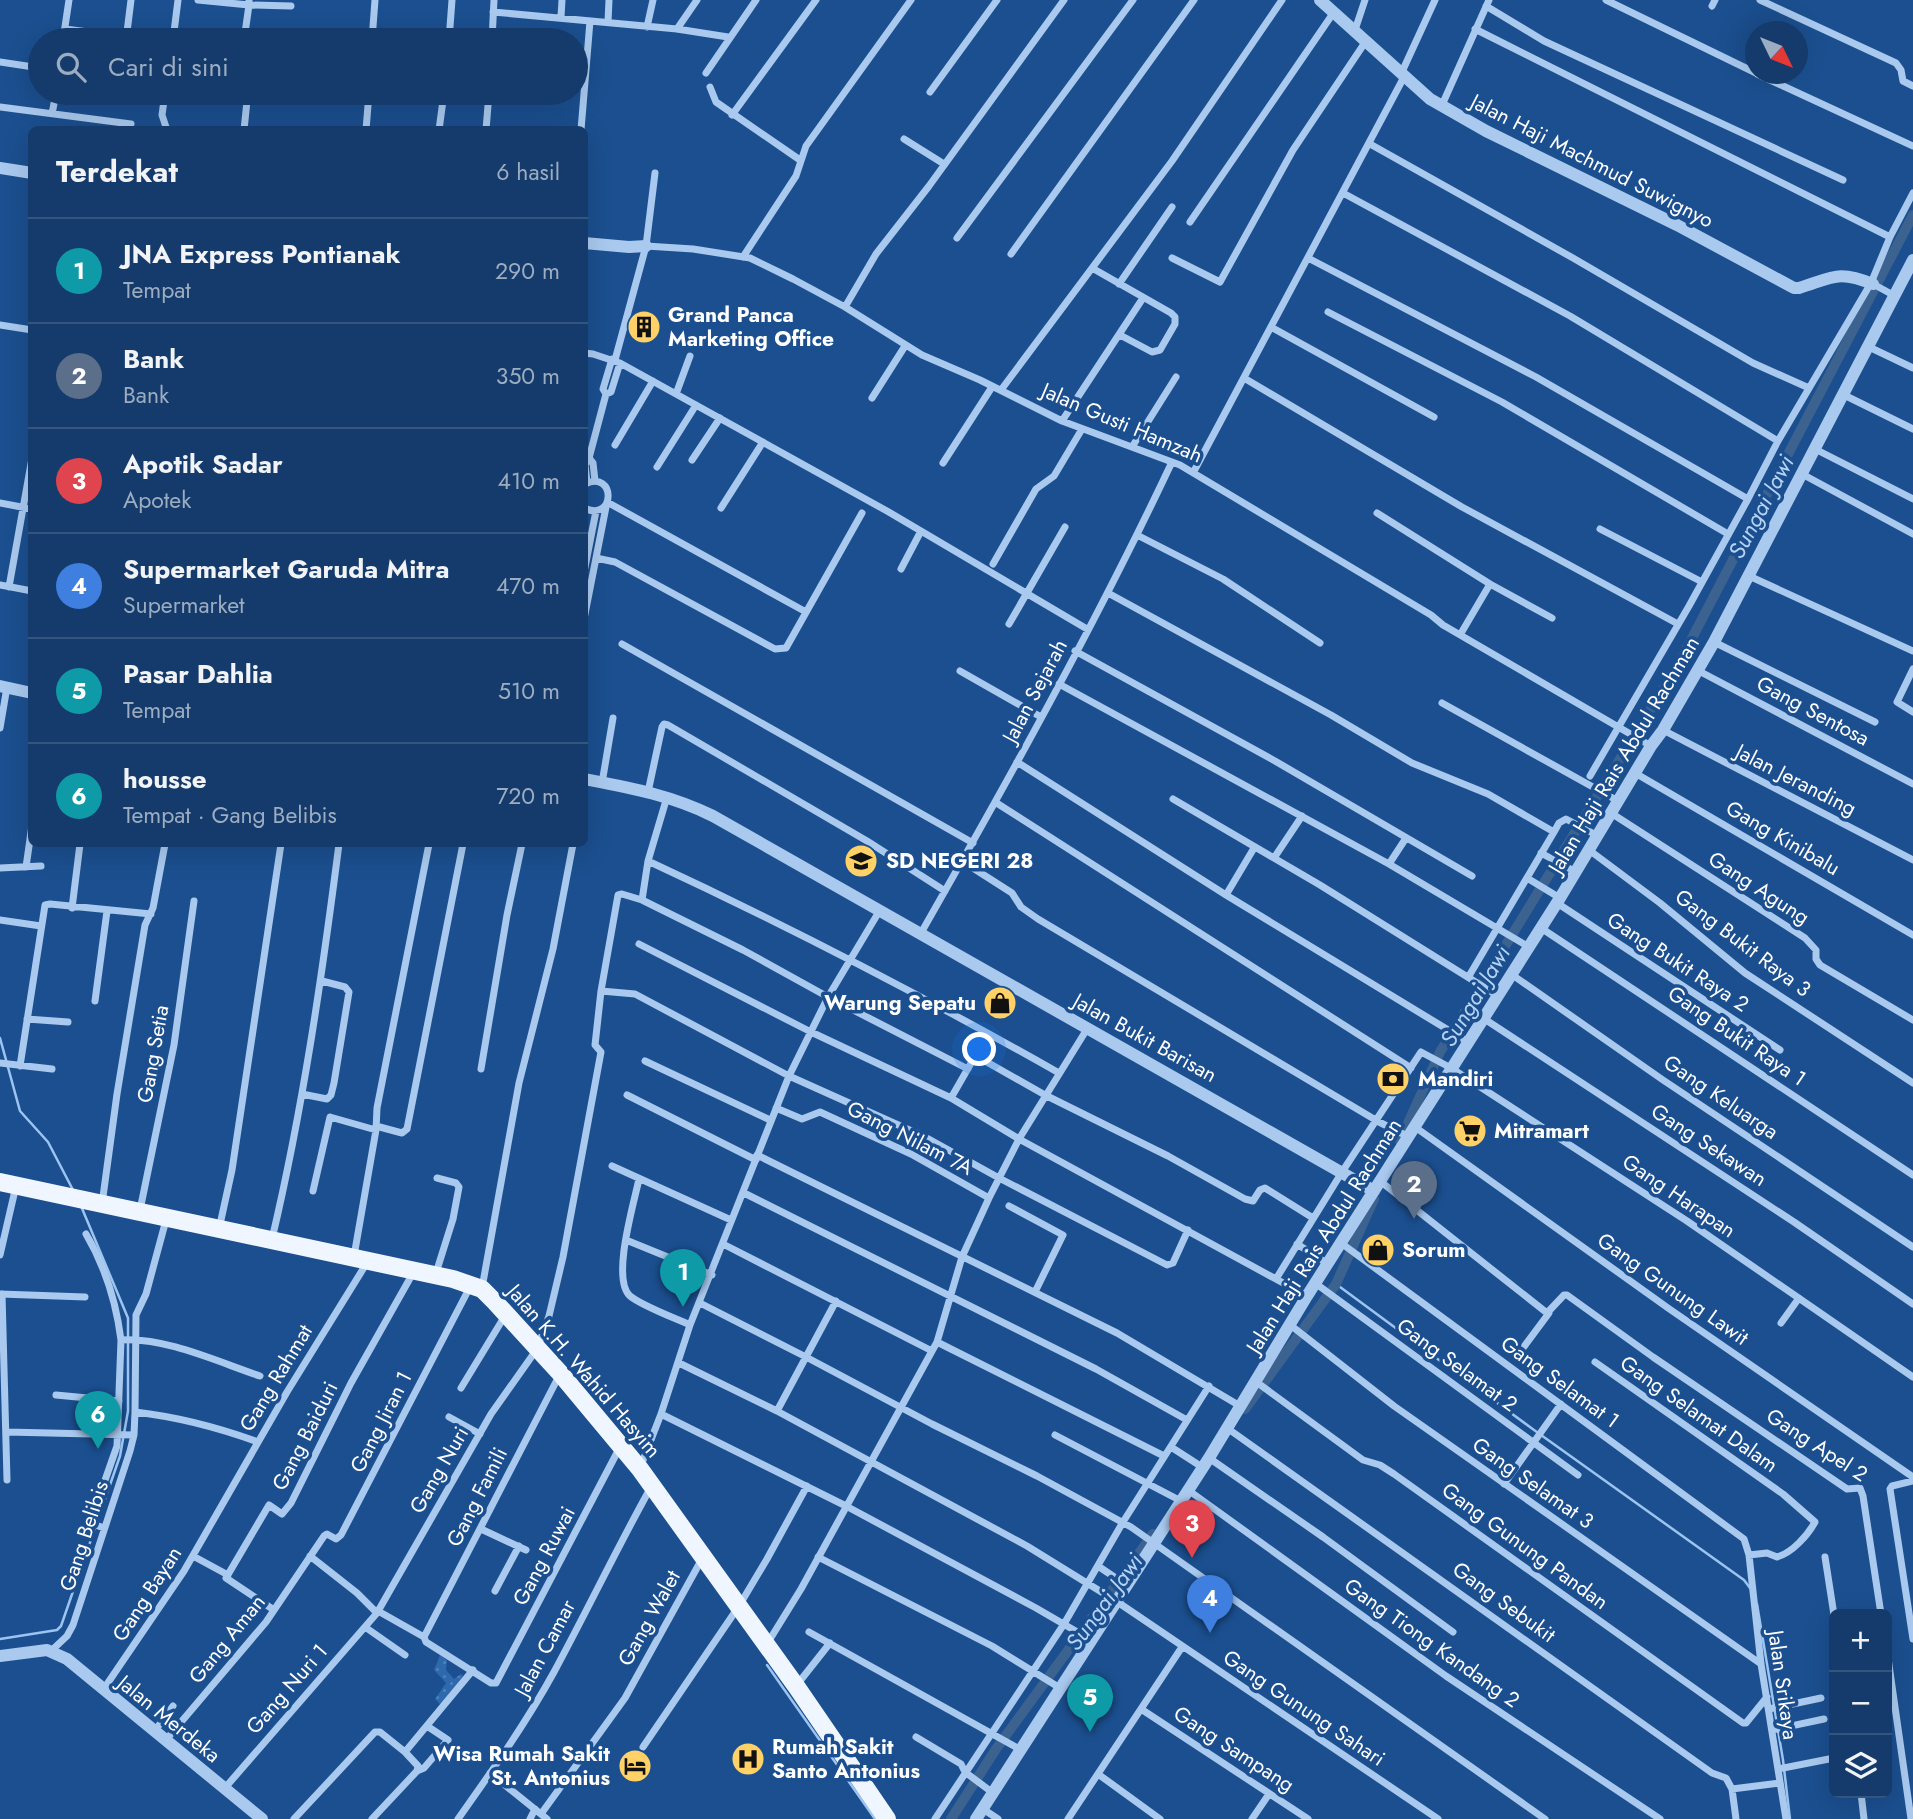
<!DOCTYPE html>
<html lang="id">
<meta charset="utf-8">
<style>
:root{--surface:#143b6b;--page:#1d4271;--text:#f1f3f6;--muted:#9dadc1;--line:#33557e;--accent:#ffd166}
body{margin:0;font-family:Jost,sans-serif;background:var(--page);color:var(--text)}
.controls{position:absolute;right:21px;bottom:21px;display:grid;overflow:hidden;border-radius:10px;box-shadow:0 7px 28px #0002}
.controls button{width:63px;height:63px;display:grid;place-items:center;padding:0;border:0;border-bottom:2px solid var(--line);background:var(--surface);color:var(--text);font:35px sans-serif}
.compass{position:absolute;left:1745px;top:21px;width:63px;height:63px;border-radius:50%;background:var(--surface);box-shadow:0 7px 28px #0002;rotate:133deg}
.you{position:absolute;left:980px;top:1050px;width:24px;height:24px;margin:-18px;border:5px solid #fff;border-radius:50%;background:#1a73e8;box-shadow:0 0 0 10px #1a73e833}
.badge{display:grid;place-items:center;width:46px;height:46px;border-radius:50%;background:var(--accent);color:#fff;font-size:23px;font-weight:700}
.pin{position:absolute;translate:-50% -58px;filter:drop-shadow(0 2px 4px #0008)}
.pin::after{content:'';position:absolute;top:37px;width:24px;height:21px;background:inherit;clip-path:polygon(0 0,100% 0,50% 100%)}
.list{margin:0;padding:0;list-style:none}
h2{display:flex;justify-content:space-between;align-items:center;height:91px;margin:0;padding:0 28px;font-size:30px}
h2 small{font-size:23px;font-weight:400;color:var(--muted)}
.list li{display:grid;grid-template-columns:46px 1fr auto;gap:21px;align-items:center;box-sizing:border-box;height:105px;padding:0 28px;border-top:2px solid var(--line)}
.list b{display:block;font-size:26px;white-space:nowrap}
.list p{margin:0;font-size:23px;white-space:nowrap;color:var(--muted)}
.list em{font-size:23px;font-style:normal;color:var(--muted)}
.icon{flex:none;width:38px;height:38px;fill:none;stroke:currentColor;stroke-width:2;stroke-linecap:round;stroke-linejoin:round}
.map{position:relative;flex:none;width:1913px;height:1819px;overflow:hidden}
.search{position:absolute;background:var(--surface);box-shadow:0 7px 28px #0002;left:28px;top:28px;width:560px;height:77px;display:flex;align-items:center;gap:18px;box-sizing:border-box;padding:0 24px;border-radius:38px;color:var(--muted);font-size:26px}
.panel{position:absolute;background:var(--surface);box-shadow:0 7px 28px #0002;left:28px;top:126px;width:560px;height:721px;border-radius:10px}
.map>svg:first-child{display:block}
.park{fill:url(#park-dots)}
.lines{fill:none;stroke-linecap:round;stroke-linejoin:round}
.stream{stroke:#9cc4f0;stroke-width:2.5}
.canal{stroke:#3c6290;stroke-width:10}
.minor{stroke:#a9c9ee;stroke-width:7}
.tertiary{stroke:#a9c9ee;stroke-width:12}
.primary{stroke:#f0f6ff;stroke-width:18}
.labels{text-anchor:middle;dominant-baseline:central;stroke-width:7;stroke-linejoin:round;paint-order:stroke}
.street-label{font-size:21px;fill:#fff;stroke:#1b4f8f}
.poi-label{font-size:21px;font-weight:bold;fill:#fff;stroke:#1b4f8f;text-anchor:start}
.water-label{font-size:23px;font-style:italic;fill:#b5d3f5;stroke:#1b4f8f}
</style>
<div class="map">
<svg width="1913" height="1819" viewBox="0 0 1913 1819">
<defs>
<pattern id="park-dots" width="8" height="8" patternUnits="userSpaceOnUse" patternTransform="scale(1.75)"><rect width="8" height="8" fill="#2e69ad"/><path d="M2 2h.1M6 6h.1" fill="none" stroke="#4d80b9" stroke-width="1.8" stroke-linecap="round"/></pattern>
</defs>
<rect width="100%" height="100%" fill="#1b4f8f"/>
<path class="park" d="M440,1655l7,5 -1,10 8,9 7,-5 2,2 -22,29 -6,-6 11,-16 -12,-13z"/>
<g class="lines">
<path class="stream" d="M0,1038l20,73 28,31 25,48
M1336,1284l198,146 210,150 6,8
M1757,1604l26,156 7,59
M0,1639l57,-9 4,-4 59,-170 8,-45v-93l-47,-112
M767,1665l108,154"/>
<path class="canal" d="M1400,1141l40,-89 239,-389 234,-448
M1245,1409l91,-125 38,-85
M951,1819l45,-70 157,-215"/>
<path class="minor" d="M198,0l51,5v-5
M1606,0l150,73
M1760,0l136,63 5,7 2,11 10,5
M1486,6l58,35 299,139
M1712,6l3,-6
M493,12l184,17 51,8
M561,17l1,-17
M608,22l1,-22
M647,27l6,-27
M65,29l62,8
M677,29l20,-29
M1475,29l415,208
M1355,30l10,-30
M63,40l6,-40
M126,40l5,-40
M173,40l5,-40
M244,40l5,-35 42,1
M372,40l3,-40
M449,40l3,-40
M492,40l2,-40
M0,62l40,6
M706,73l50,-73
M1401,74l34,-74
M1757,74l156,72
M710,87l6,15 84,58
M930,92l67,-92
M165,93l-3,22 5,15
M1442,105l47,-105
M0,107l131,17
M52,114l4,-21
M732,115l84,-115
M244,130l3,-29
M366,130l3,-37
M439,130l5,-37
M486,130l3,-37
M581,130l9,-109
M904,139l40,25
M1370,144l203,114 180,105 56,25
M1343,193l227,123 208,125
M1190,222l144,-210
M957,238l176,-238
M646,246l47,3 57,9 43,21 52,28 77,48 58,25 82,41 118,44 251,150 12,10 208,121
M1011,254l183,-254
M743,257l53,-81 10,-30 105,-146
M1172,258l48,24 73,-132 73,-109
M1308,258l228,119 212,122 30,-58 93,-158 19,-46 23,-44
M1092,268l79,45 4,4v7l-15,26 -8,2 -32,-17
M1119,284l53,-77
M1873,284l22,12
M845,307l31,-53 53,-68 135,-186
M1328,312l174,90 226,132
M0,325l32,5
M1271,327l163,90
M1869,347l44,21
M584,353l9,1 27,9 267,148 200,118
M615,360l31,-114 9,-73
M1244,378l218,129 216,117
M1001,390l171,-229 110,-161
M606,394l5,-2 9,-29
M676,394l14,-38
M1844,395l69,34
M872,398l33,-52
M1062,421l81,-123
M615,445l38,-64
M1132,447l44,-70
M1815,449l98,50
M589,458l4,5 2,18
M692,460l28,-42
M943,463l49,-76
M657,467l39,-62
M1193,473l211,-396
M1802,474l111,60
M587,482l-2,-17 4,-7 17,-64 -3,-5 9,-30
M0,503l32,6
M584,508c32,15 32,-39 1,-24
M721,508l42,-66
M1377,513l113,71 62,34
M1600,529l102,53
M1137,535l86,44 97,64
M596,558l19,4 160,87 11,-1 76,-135
M993,564l43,-75 18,-13 28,-47
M901,569l20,-38
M584,572l12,-61
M1749,576l164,75
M0,585l32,6
M9,587l23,-129
M1108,593l223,122 81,48 76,31 66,38 5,-9 7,-4 32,17
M584,619l23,-117 199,110
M1009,624l56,-97
M1460,635l30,-51
M1714,642l161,80
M622,644l351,199
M1075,651l200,110 197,115
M1913,669l-16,33 16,10
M1697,670l216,114
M960,671l81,46
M1059,684l330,180 140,83
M1442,703l176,98
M0,728l7,-41
M1663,730l250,130
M1017,762l209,133 242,147
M1635,773l278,162
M1590,776l99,-170 59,-107
M602,783l11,-65
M648,792l14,-65 2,-3 4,1 199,116 78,50
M1173,799l147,86 178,111
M995,802l416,266
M1611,813l194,125 11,12v9l4,6 93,55
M1589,850l71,53 85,70 168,110
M1541,853l35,19
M1274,858l28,-42
M648,861c140,65 277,136 411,212
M962,861l50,32 9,14 17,12 341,203 30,15
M1389,864l17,-26
M26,867l6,-42
M0,868l41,-2
M1527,878l33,20
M1226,895l28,-47
M642,900l6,-39 19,-64
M1557,903l223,147
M72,908l8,-64
M0,920l41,6
M1541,928l372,247
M921,933c88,-154 175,-310 251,-471
M639,944l172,88 140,66 68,41 288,157
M1511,974l152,106 250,167
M1469,976l85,-144
M601,991l34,3 154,82 136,61 74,41 168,87 6,-2 15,-33
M95,1001l12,-90
M1483,1018l311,204 119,82
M27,1019l41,3
M645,1061l125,59
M0,1063l52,6
M20,1066l25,-161 5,-1 101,10
M481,1069l26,-154 15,-71
M302,1094l25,5 4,-4 3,-12 15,-91 -4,-5 -23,-6
M627,1095l129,65
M951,1098l23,-40 4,-1 67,38 123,61 77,43 8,2 7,-11 5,-2 48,30
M776,1108l26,11 18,-7 91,42 78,44
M376,1126l26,7 5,-4 56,-285
M1415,1127l253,181 245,169
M757,1155l360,178 123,73
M612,1166l119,54
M639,1179c-5,24 -28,100 -9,117 12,10 45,22 60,29
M1380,1181l167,132 17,-18h3l86,62 194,132 13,-1 3,8 18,118
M313,1191l17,-74 46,13
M744,1193l352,176 91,51
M102,1204l15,-110 28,-169 8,-17 12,-64
M1009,1206l54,29 -28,57
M140,1210l34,-165 20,-144
M219,1229l13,-59 49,-326
M86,1234c20,34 30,67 35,106
M272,1239c31,-131 50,-263 67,-395
M626,1240l86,35
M1341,1243l403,296 5,16 12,109 25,155
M723,1244l209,107
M1297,1244l31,20
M0,1255l16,-69
M354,1256l22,-126 1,-22 52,-264
M436,1273l17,-54 6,-32 -3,-4 -19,-5
M1276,1279l66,-107 79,-120 30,16 236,153 226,156
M1315,1283l263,192
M482,1288l37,-205 34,-134 20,-105
M0,1294l85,3
M2,1294l5,186
M700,1303l106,54 126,67 105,52 94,51 414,292
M1781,1323l18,-25
M1289,1324l105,82 367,258
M937,1342l227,114
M1517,1356l32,-43
M1595,1362l188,132 32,28c-7,13 -23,31 -38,35l-10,-4 -18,2
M679,1363l98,48 250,135 89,55 322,218
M1255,1381l108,79 17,5 14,9 349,249h3l21,-26
M461,1388l45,-74
M56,1395l63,6
M777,1411l59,-110
M135,1412c43,5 82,15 123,30
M661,1414l185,92 190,102 55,32
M449,1417l31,17
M1227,1428l485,345 14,5 6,11 4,30
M7,1432l127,3
M1055,1435l126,66
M1171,1447l31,20
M1209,1458l114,79 130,95
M640,1468l21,-54 29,-89 99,-249 39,-79 52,-87
M1913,1481l-21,5 -2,3 23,150
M1504,1484l57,-80
M1188,1490l258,186 214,143
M104,1528l-14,-5 27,-77 4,-106c44,-3 97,22 139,36
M481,1529l45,21
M193,1556l35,19
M310,1556l47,37 20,20
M818,1557l174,89 68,42
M1825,1557l9,58
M1098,1566l28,19
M495,1591l24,-45
M274,1610l-48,-32 43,-73 13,9 9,-11 60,-120 62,-110
M378,1611l46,26 2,5 65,41h5l124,-236
M365,1627l40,28
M809,1632l212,118
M424,1637l136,-263
M767,1644l34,-55 136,-247 25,-85 27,-59 30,-59 68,-110
M51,1651l16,-15 6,-11 57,-174 4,-16 1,-23 1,-97 10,-21 20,-74
M1887,1651l24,168
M796,1686l34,-43
M103,1690l81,-119 103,-179 81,-131
M1141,1709l167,110
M1769,1709l52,-11
M1772,1730l52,-11
M154,1732l19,-26
M916,1737l45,27 4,8 28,21
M165,1741l101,-119 58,-86 3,-2 9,5 5,-4 130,-250
M643,1747l96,-141 28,-47 40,-73
M1778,1769l51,-10
M417,1771l7,-3 24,-28 -21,-14
M490,1773l57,46
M1098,1774l62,45
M224,1789l153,-176 114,-199 46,-65 12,-33 14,-59 38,-205 -6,-7 6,-54 17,-96 4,-1 20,6 101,50 85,47 140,72
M1732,1789l48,-6
M1861,1793l3,26
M983,1809l15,10
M541,1814l84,-116 78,-141
M294,1819l81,-87h5l25,20
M372,1819l45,-48 1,-5 -13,-14 68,-82
M458,1819c34,-48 68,-96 96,-147 33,-61 63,-124 97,-185
M530,1819l5,-10
M935,1819l129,-195 59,-102 86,-136
M1068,1819l114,-172
M1252,1819l17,-25"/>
<path class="tertiary" d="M1320,0l110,99 56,32 191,94 117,63h5c35,-11 39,-18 74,-4
M0,168l32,5
M584,243l45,4 17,-1
M0,686l32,7
M584,779c47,9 86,16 129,37l661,375
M0,1656l47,-6 20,9 195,160
M976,1819l233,-361 98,-162 253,-398 91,-152 12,-16 51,-88 199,-382"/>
<path class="primary" d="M0,1182l453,97 29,10 13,13 65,71 80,96 156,217 91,133"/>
</g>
<defs>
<symbol id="building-disc" viewBox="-11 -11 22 22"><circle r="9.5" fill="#ffd166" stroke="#1b4f8f"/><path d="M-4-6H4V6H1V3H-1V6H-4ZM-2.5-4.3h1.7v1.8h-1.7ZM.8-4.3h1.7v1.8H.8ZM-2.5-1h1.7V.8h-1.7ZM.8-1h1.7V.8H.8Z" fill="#111"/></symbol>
<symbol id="school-disc" viewBox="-11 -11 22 22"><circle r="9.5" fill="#ffd166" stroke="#1b4f8f"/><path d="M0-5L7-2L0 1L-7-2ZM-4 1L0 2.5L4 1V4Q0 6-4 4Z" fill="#111"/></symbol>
<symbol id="shop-disc" viewBox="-11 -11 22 22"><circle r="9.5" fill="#ffd166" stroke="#1b4f8f"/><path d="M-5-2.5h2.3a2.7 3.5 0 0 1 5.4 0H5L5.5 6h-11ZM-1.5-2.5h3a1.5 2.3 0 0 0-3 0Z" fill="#111"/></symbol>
<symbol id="bank-disc" viewBox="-11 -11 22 22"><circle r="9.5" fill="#ffd166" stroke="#1b4f8f"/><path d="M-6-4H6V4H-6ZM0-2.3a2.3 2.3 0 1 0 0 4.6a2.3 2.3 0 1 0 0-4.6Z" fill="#111"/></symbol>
<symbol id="supermarket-disc" viewBox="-11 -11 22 22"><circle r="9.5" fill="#ffd166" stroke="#1b4f8f"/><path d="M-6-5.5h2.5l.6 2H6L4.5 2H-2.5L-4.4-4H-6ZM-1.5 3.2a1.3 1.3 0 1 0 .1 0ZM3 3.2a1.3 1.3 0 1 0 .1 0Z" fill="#111"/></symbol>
<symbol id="hospital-disc" viewBox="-11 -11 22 22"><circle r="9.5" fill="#ffd166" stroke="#1b4f8f"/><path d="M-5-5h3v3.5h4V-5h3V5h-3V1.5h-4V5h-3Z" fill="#111"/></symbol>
<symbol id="hotel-disc" viewBox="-11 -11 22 22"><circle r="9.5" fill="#ffd166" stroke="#1b4f8f"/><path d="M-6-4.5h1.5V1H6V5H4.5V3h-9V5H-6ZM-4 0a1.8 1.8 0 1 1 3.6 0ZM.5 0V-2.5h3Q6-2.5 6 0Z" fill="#111"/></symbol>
</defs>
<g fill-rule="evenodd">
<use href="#building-disc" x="625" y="308" width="38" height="38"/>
<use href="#school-disc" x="842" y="842" width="38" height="38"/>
<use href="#shop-disc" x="981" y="984" width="38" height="38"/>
<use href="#bank-disc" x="1374" y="1060" width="38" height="38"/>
<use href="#supermarket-disc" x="1451" y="1112" width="38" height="38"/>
<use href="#shop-disc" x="1359" y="1231" width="38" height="38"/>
<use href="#hospital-disc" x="729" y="1740" width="38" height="38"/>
<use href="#hotel-disc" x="616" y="1747" width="38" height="38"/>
</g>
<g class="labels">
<g class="street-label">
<text transform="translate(1592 161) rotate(27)">Jalan Haji Machmud Suwignyo</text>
<text transform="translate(1122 423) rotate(23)">Jalan Gusti Hamzah</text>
<text transform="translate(1035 691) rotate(-62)">Jalan Sejarah</text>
<text transform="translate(1813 711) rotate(28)">Gang Sentosa</text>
<text transform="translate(1624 755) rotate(-59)">Jalan Haji Rais Abdul Rachman</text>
<text transform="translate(1796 780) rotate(27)">Jalan Jeranding</text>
<text transform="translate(1783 838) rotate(30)">Gang Kinibalu</text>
<text transform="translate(1759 888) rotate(33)">Gang Agung</text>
<text transform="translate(1743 943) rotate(37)">Gang Bukit Raya 3</text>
<text transform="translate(1678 962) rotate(33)">Gang Bukit Raya 2</text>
<text transform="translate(1737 1036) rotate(34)">Gang Bukit Raya 1</text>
<text transform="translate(1145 1038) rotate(29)">Jalan Bukit Barisan</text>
<text transform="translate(153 1054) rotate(-80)">Gang Setia</text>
<text transform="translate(1721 1097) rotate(34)">Gang Keluarga</text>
<text transform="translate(910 1138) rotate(27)">Gang Nilam 7A</text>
<text transform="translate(1709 1145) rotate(33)">Gang Sekawan</text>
<text transform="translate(1679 1196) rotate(34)">Gang Harapan</text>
<text transform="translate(1324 1236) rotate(-58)">Jalan Haji Rais Abdul Rachman</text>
<text transform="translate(1673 1289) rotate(35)">Gang Gunung Lawit</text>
<text transform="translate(1457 1365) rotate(36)">Gang Selamat 2</text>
<text transform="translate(584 1371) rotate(49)">Jalan K.H. Wahid Hasyim</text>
<text transform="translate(276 1378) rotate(-59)">Gang Rahmat</text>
<text transform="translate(1560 1382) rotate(36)">Gang Selamat 1</text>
<text transform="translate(1699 1414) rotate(35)">Gang Selamat Dalam</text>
<text transform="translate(381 1422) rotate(-63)">Gang Jiran 1</text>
<text transform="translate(305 1436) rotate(-63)">Gang Baiduri</text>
<text transform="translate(1817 1445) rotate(33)">Gang Apel 2</text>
<text transform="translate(439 1470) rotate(-60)">Gang Nuri</text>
<text transform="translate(1533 1483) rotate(35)">Gang Selamat 3</text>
<text transform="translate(477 1497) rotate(-63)">Gang Famili</text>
<text transform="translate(84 1536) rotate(-72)">Gang Belibis</text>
<text transform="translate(1525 1546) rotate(36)">Gang Gunung Pandan</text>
<text transform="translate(544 1556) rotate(-62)">Gang Ruwai</text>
<text transform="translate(147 1594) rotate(-57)">Gang Bayan</text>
<text transform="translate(1504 1602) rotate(36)">Gang Sebukit</text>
<text transform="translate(649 1618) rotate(-61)">Gang Walet</text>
<text transform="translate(227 1639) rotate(-51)">Gang Aman</text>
<text transform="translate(1432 1643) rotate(35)">Gang Tiong Kandang 2</text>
<text transform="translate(545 1648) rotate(-62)">Jalan Camar</text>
<text transform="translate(1783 1685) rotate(82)">Jalan Srikaya</text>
<text transform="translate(287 1689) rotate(-49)">Gang Nuri 1</text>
<text transform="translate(1304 1708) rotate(34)">Gang Gunung Sahari</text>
<text transform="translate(169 1719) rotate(39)">Jalan Merdeka</text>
<text transform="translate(1234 1749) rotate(33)">Gang Sampang</text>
</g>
<g class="poi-label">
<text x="668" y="315">Grand Panca<tspan x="668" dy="24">Marketing Office</tspan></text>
<text x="886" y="861">SD NEGERI 28</text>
<text x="976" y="1003" text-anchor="end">Warung Sepatu</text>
<text x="1418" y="1079">Mandiri</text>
<text x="1494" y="1131">Mitramart</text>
<text x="1402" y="1250">Sorum</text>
<text x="772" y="1747">Rumah Sakit<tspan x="772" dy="24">Santo Antonius</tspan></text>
<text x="610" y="1754" text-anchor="end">Wisa Rumah Sakit<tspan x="610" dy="24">St. Antonius</tspan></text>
</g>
<g class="water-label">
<text transform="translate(1761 507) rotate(-62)">Sungai Jawi</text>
<text transform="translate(1475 996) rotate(-59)">Sungai Jawi</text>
<text transform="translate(1104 1602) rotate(-54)">Sungai Jawi</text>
</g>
</g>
</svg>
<div class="controls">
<button>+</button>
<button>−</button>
<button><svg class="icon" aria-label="layers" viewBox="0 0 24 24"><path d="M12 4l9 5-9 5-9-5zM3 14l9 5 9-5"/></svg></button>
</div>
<svg class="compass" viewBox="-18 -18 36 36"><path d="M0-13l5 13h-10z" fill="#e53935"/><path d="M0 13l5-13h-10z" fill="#9dadc1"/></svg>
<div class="you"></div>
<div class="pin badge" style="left:683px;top:1307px;background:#0f9aa8">1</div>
<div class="pin badge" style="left:1414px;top:1219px;background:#5c6f8a">2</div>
<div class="pin badge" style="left:1192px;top:1558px;background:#e0444e">3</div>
<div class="pin badge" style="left:1210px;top:1633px;background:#3f7fe0">4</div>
<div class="pin badge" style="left:1090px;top:1732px;background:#0f9aa8">5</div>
<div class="pin badge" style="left:98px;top:1449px;background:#0f9aa8">6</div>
<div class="search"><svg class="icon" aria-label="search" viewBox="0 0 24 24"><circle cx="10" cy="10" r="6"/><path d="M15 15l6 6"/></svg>Cari di sini</div>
<section class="panel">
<h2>Terdekat<small>6 hasil</small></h2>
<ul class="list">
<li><span class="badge" style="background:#0f9aa8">1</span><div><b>JNA Express Pontianak</b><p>Tempat</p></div><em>290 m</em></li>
<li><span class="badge" style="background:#5c6f8a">2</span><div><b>Bank</b><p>Bank</p></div><em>350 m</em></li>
<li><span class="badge" style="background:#e0444e">3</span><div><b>Apotik Sadar</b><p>Apotek</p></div><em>410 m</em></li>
<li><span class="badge" style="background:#3f7fe0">4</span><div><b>Supermarket Garuda Mitra</b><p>Supermarket</p></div><em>470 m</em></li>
<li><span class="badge" style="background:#0f9aa8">5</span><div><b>Pasar Dahlia</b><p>Tempat</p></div><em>510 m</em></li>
<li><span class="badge" style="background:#0f9aa8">6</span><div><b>housse</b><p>Tempat · Gang Belibis</p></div><em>720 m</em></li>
</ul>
</section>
</div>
